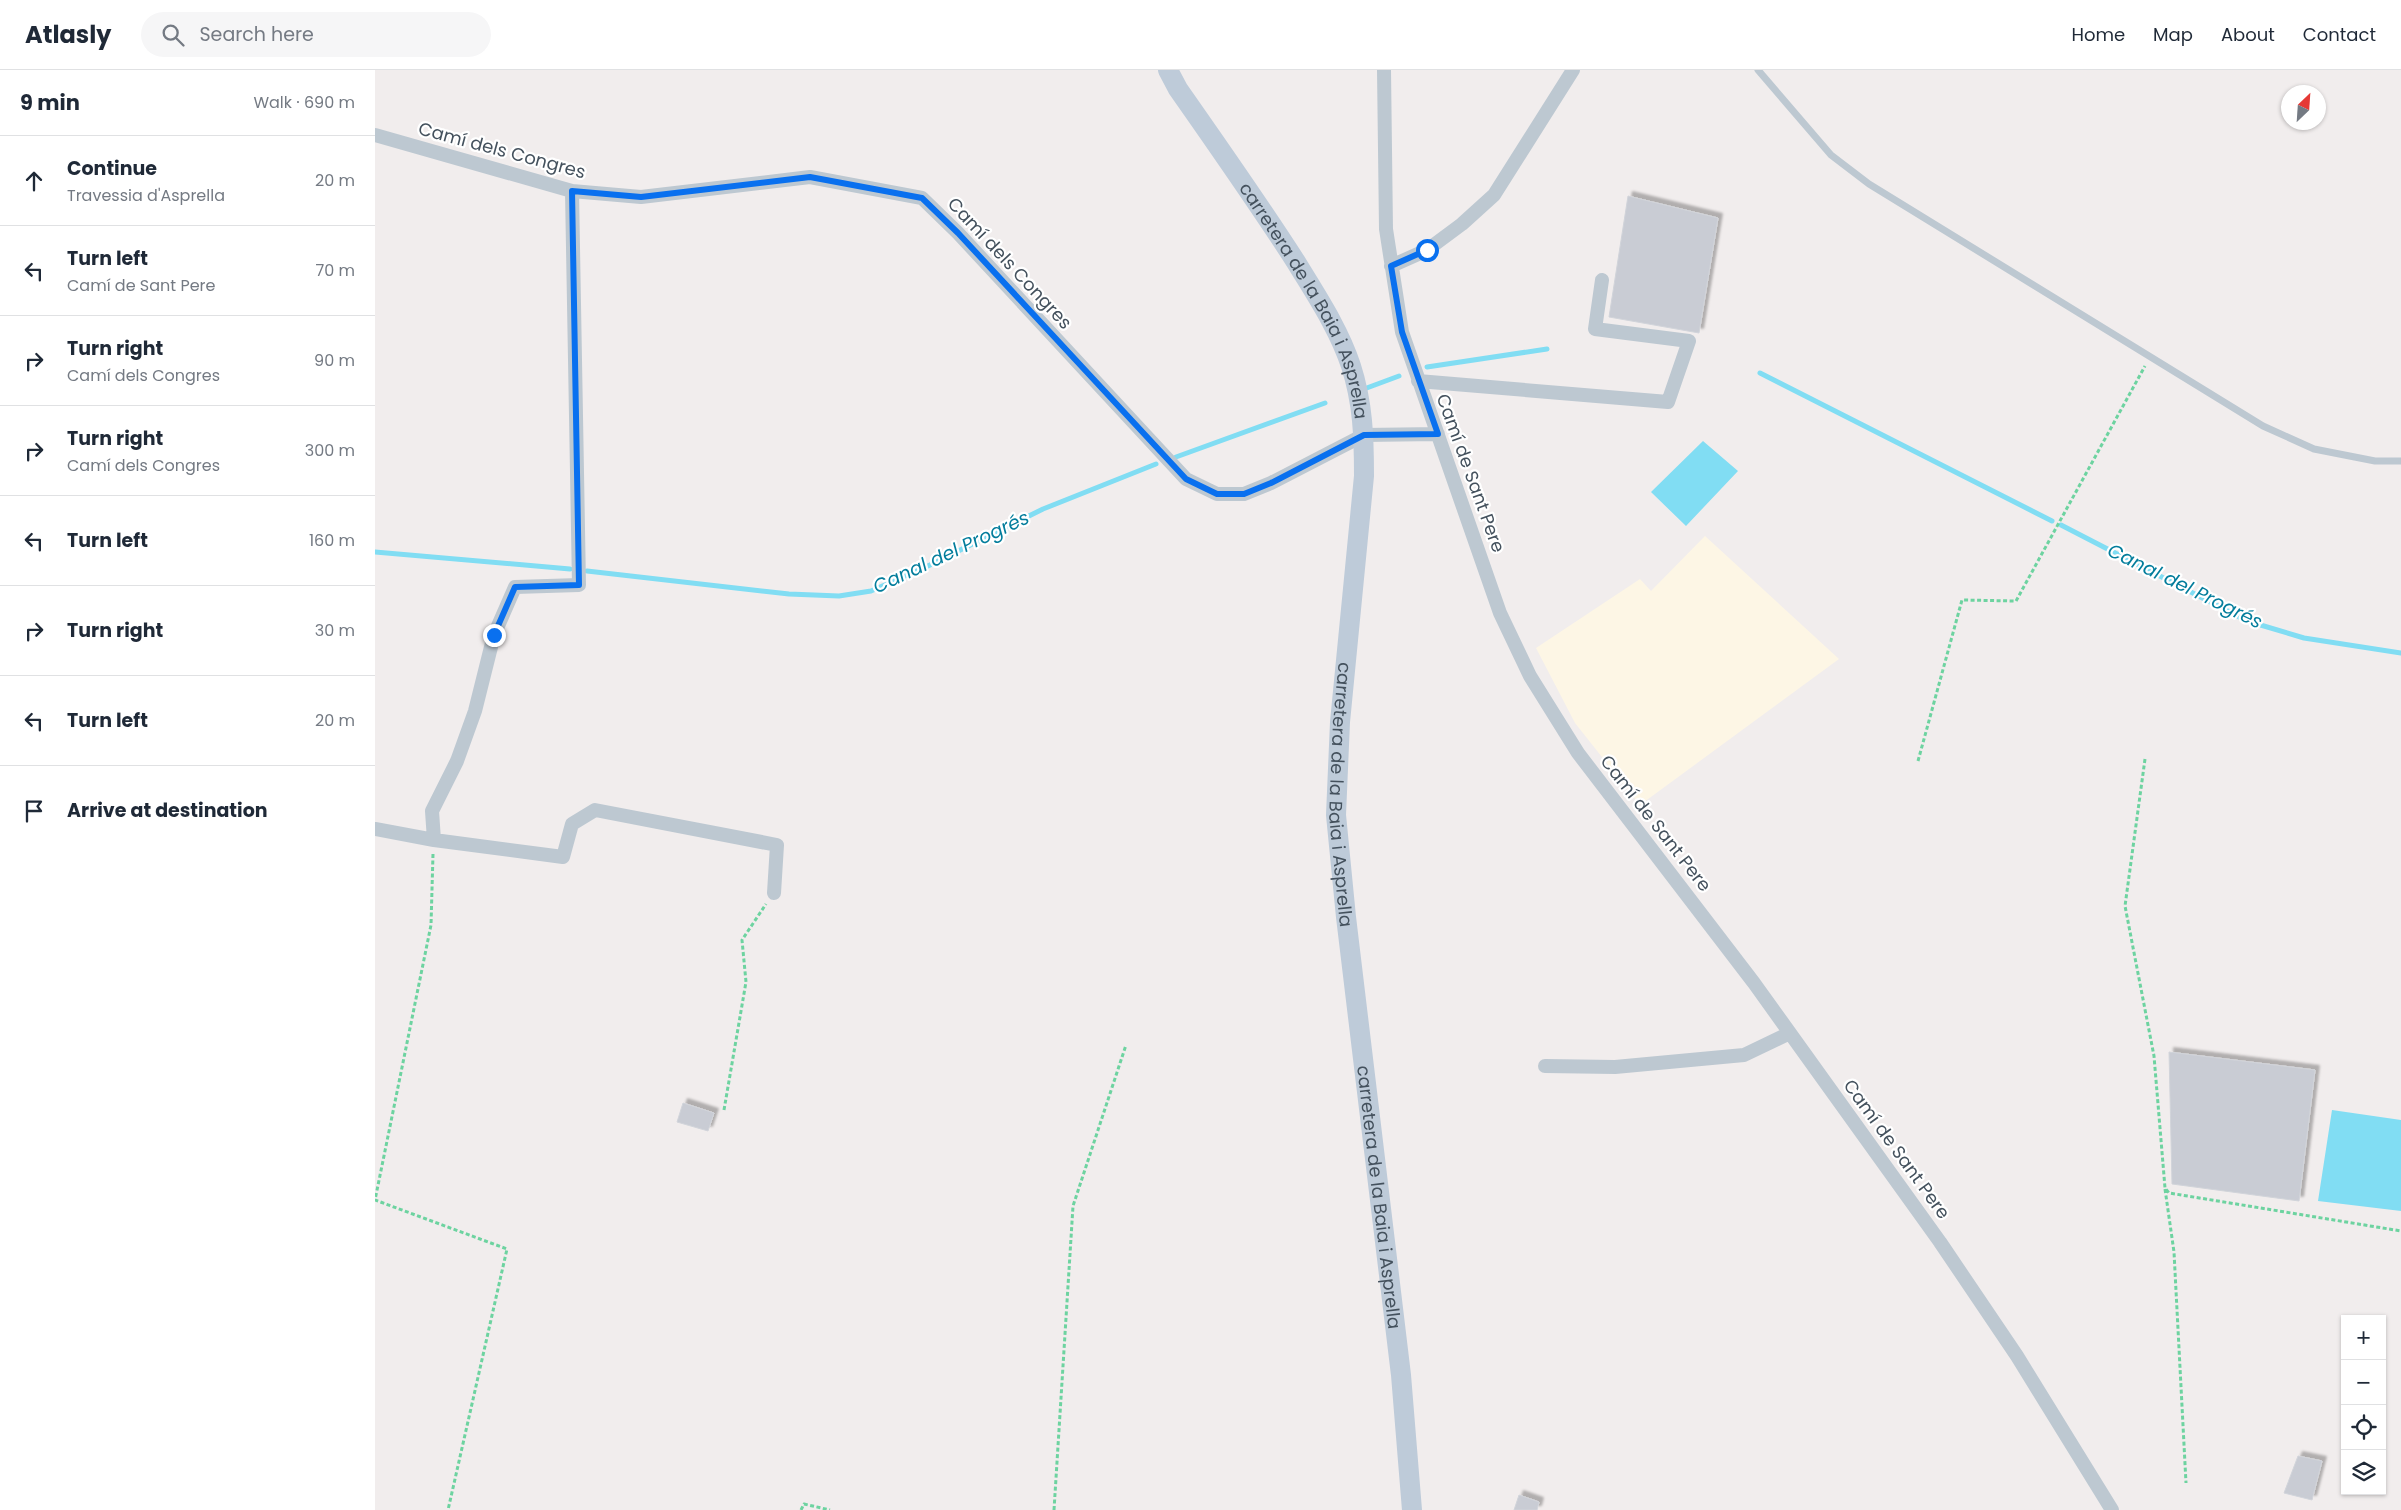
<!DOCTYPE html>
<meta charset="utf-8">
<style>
:root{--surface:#fff;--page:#f6f6f7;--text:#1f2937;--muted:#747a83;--line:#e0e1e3}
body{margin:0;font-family:Poppins,sans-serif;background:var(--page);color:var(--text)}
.controls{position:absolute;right:15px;bottom:15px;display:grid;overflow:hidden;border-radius:0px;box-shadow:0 1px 4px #0004}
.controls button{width:45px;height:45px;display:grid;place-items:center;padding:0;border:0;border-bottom:1px solid var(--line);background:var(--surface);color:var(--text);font:25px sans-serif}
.compass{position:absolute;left:1906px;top:15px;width:45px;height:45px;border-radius:50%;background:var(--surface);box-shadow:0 1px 4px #0004;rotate:25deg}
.stop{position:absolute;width:15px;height:15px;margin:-11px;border:4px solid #0970ef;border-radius:50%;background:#fff}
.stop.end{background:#0970ef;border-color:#fff;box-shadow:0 1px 5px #0008}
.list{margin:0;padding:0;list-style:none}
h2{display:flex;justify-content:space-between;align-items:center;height:65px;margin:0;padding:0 20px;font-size:21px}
h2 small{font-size:16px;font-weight:400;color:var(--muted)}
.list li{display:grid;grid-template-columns:32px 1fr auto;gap:15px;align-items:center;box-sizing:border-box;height:90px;padding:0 20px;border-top:1px solid var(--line)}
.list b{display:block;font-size:19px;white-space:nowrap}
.list p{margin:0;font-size:16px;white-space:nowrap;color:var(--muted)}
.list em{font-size:16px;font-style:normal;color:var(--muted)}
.icon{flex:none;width:28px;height:28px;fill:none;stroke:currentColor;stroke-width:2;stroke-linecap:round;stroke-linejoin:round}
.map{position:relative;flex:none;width:2026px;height:1440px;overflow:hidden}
header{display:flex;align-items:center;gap:30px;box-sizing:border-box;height:70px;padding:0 25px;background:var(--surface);border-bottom:1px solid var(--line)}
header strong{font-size:24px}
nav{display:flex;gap:28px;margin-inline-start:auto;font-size:18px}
.search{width:350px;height:45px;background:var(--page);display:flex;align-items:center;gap:12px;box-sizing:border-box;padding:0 18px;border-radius:28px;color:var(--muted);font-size:19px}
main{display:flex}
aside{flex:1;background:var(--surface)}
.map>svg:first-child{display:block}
.commercial{fill:#fdf6e5}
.water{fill:#81ddf3}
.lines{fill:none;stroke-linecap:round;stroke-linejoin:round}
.stream{stroke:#81ddf3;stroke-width:5}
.building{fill:#c9ccd4;stroke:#d1d4da;filter:url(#shadow)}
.path{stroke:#6dd3a0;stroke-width:3;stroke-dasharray:4 2.5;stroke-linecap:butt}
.service{stroke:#bdc8d1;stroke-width:7}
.minor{stroke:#bdc8d1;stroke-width:14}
.secondary{stroke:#becbd9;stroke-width:20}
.route{stroke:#0970ef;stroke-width:6}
.labels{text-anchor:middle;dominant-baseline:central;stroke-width:4.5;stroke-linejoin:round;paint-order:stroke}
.street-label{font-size:18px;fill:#44515d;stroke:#fff}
.water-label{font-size:19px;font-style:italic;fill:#037d9c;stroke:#fff}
</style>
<header>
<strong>Atlasly</strong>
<div class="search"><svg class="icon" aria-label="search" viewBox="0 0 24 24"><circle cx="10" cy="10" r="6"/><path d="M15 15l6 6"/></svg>Search here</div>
<nav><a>Home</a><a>Map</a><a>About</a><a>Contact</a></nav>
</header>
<main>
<aside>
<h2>9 min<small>Walk · 690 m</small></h2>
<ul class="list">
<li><svg class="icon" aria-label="ahead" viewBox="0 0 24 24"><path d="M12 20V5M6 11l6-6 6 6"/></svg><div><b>Continue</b><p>Travessia d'Asprella</p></div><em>20 m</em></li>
<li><svg class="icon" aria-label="left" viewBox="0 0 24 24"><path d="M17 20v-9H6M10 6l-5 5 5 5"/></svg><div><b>Turn left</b><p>Camí de Sant Pere</p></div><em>70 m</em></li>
<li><svg class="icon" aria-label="right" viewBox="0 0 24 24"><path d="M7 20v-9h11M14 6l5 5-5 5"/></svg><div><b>Turn right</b><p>Camí dels Congres</p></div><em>90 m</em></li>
<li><svg class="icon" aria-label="right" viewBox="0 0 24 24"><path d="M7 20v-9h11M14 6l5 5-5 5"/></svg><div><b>Turn right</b><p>Camí dels Congres</p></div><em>300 m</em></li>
<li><svg class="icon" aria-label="left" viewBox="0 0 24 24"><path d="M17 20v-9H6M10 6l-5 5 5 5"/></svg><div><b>Turn left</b></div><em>160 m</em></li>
<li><svg class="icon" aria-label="right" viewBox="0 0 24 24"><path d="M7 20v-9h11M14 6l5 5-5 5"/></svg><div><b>Turn right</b></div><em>30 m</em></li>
<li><svg class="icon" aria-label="left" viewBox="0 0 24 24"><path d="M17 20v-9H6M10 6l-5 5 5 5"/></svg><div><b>Turn left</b></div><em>20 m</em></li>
<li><svg class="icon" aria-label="arrive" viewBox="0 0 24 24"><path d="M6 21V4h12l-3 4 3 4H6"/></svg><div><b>Arrive at destination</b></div></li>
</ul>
</aside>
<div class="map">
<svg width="2026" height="1440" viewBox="0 0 2026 1440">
<defs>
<filter id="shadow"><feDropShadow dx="4.5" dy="-4.5" stdDeviation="1" flood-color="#0004"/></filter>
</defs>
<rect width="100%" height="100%" fill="#f1eded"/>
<path class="commercial" d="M1330,466l134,123 -199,146 -65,-82 -39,-75 104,-69 11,12z"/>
<path class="water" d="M1328,371l35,30 -52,55 -35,-34z
M1957,1040l69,10v91l-83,-10z"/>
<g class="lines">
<path class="stream" d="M1052,297l120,-18
M1385,303l292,148
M989,319l35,-13
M801,387l149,-54
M1686,455l186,96 57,17 97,15
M0,482l195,17
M212,501l202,23 50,2 32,-5 57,-25 115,-57 113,-45"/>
</g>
<path class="building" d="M1253,126l90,22 -19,115 -90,-16z
M1794,982l146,18 -16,131 -127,-17z
M308,1033l31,10 -6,18 -31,-9z
M1923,1386l24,5 -10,39 -28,-7z
M1144,1425l20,7 -2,8h-23z"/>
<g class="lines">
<path class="path" d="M1770,689l-20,147 29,150 11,132 4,5 232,38
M1543,691l44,-161 54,1 129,-235
M58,784l-2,71 -56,275 132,49 -59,261
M349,1040l22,-128 -4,-42 24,-36
M1790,1119l9,63 12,231
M426,1440l3,-6 26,6
M679,1440l19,-304 53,-161"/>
<path class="service" d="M1383,0l73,85 38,29 394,242 51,23 61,12h26"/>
<path class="minor" d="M1009,0l2,159 16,103 98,281 30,63 48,77 176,230 186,259 77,114 95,154
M0,65l197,56 69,6 169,-20 112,21 36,35 228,246 31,15h27l27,-11 93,-48 74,-1
M1016,196l36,-16 35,-26 32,-29 79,-125
M1043,311l250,21 21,-61 -94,-12 7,-49
M0,759l59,11 129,17 9,-33 23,-14 182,35 -3,48
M59,770l-2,-29 25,-50 18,-50 19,-76 21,-48 64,-2 -7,-394
M1170,996l70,1 129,-12 46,-22"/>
<path class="secondary" id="s1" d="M793,0l10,19c40,57 80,114 118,173 20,33 43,67 55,104 12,37 13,72 13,110l-24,246 -4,93 10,102 55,458 11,135"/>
</g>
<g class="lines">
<path class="route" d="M119,565l21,-48 64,-2 -7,-394 69,6 169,-20 112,21 36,35 228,246 31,15h27l27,-11 93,-48 74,-1 -36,-102 -11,-66 36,-16"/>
</g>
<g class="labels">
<g class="street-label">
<text transform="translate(127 80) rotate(15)">Camí dels Congres</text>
<text transform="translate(635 193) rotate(47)">Camí dels Congres</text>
<text stroke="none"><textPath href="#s1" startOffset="270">carretera de la Baia i Asprella</textPath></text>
<text transform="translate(1096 403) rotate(70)">Camí de Sant Pere</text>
<text stroke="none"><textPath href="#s1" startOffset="780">carretera de la Baia i Asprella</textPath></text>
<text transform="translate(1281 753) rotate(52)">Camí de Sant Pere</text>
<text transform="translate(1522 1079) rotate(54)">Camí de Sant Pere</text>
<text stroke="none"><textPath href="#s1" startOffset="1185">carretera de la Baia i Asprella</textPath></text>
</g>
<g class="water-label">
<text transform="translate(576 482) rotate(-25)">Canal del Progrés</text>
<text transform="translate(1810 516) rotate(26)">Canal del Progrés</text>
</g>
</g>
</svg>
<div class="controls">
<button>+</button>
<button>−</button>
<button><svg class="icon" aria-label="locate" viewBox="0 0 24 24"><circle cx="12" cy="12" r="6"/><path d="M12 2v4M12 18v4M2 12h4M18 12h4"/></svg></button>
<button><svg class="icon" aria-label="layers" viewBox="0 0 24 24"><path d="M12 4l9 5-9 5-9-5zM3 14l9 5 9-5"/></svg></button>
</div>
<svg class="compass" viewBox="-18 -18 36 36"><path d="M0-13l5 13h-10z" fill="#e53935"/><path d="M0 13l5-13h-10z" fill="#747a83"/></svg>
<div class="stop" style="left:1052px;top:180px"></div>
<div class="stop end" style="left:119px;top:565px"></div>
</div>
</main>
